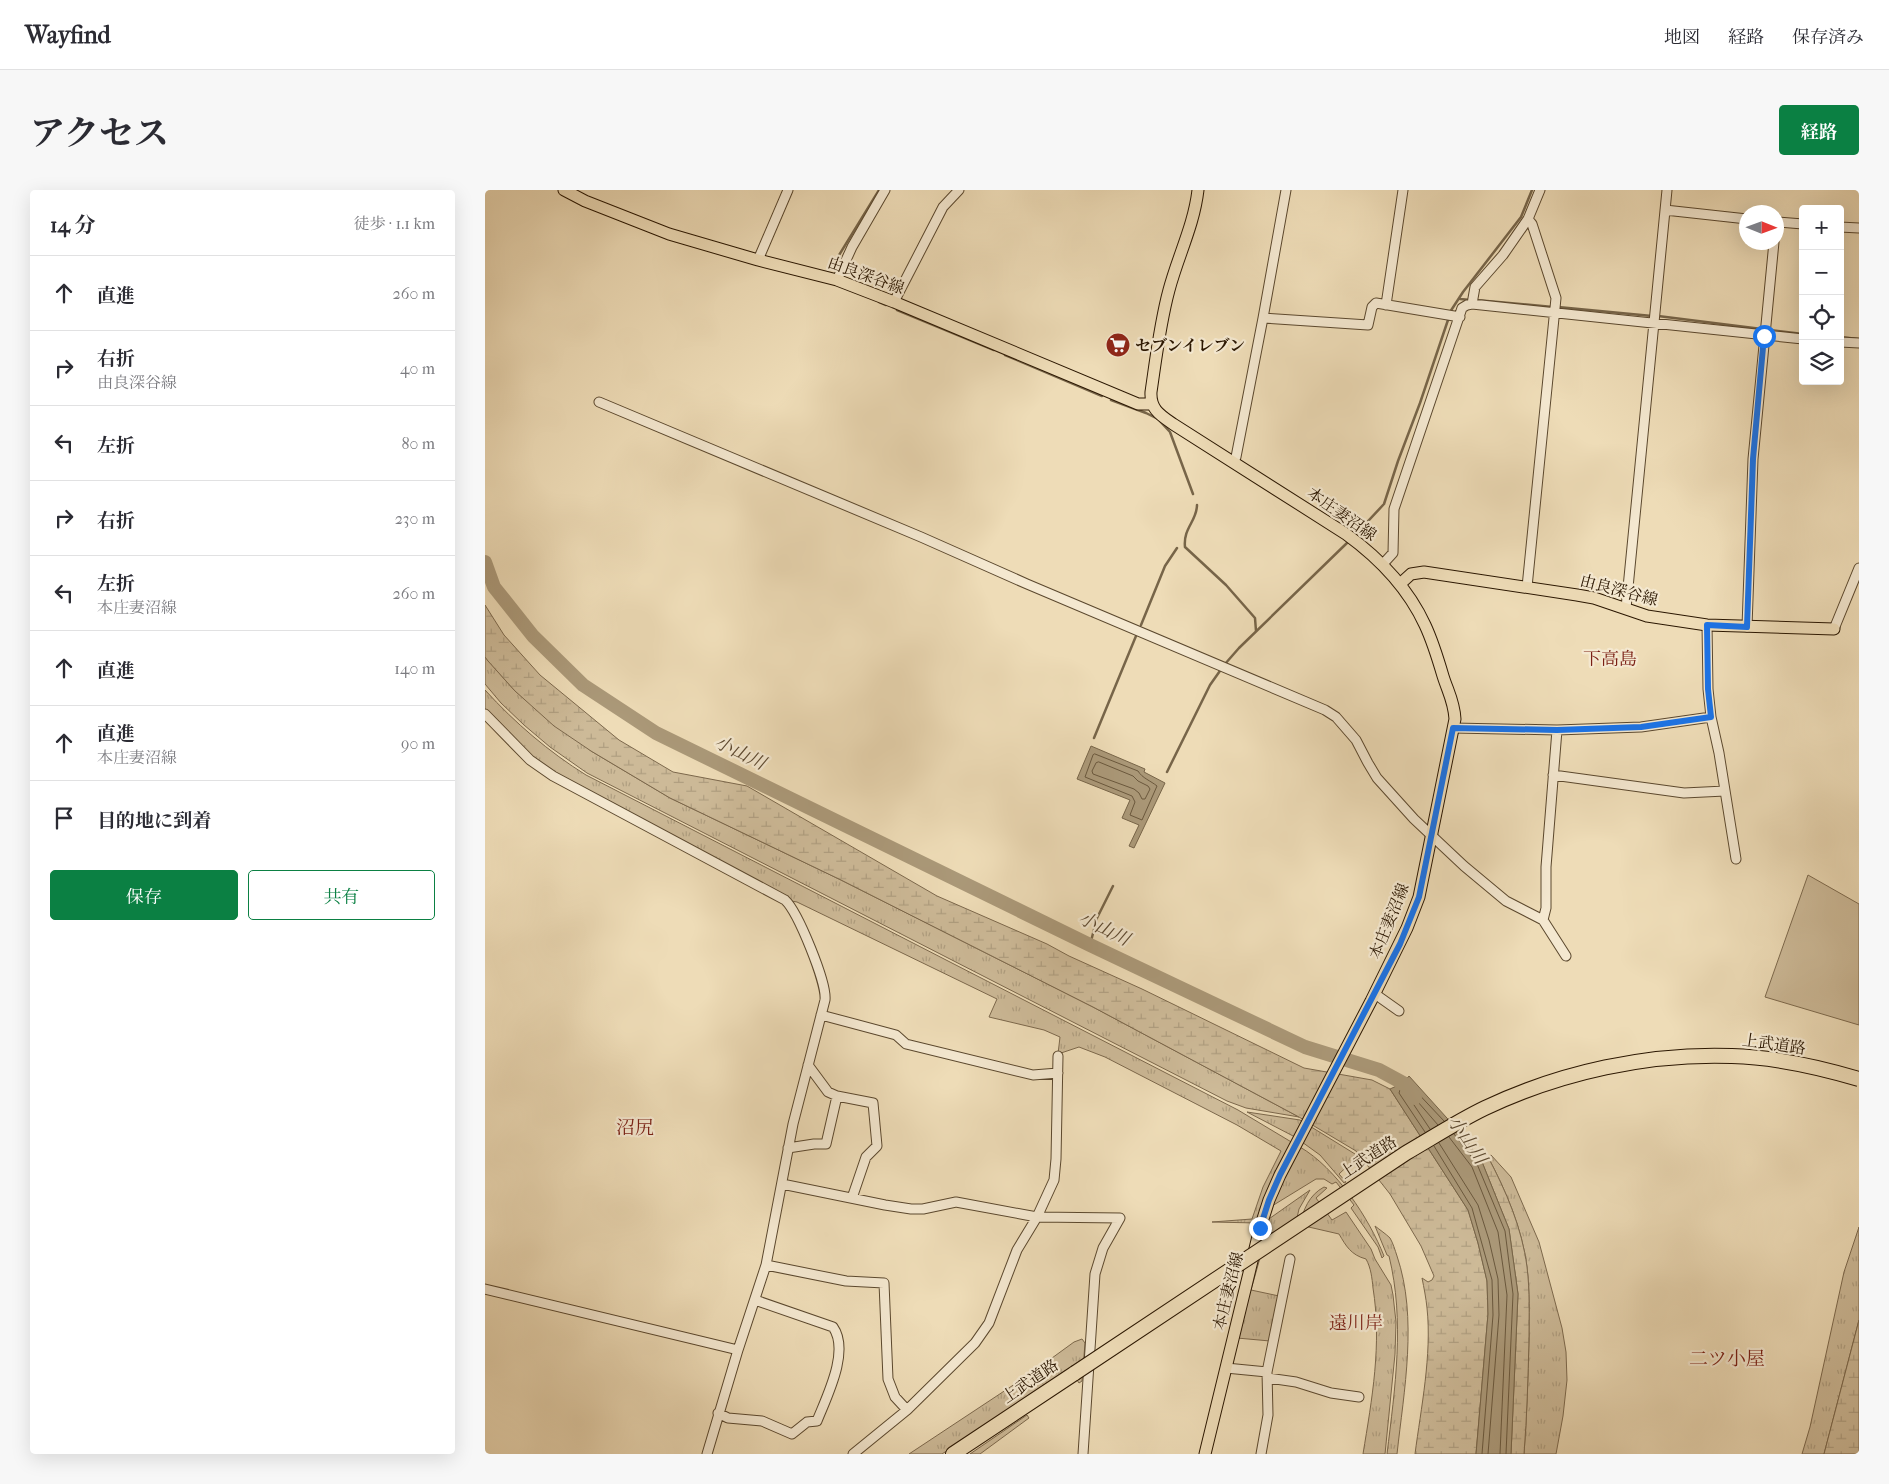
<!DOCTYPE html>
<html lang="ja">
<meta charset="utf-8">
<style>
:root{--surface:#fff;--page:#f7f7f7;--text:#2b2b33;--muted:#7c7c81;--line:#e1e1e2;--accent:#0b8043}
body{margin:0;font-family:"IM FELL French Canon","Noto Serif JP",serif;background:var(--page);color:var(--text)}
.controls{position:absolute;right:15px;top:15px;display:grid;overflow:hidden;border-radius:5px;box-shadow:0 5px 20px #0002}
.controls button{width:45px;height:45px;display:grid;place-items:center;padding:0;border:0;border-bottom:1px solid var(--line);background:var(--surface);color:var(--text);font:25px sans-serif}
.compass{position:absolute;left:1254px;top:15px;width:45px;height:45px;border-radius:50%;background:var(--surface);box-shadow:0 5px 20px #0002;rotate:91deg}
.stop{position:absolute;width:15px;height:15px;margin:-11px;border:4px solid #1a73e8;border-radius:50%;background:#fff}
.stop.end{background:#1a73e8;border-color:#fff;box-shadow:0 1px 5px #0008}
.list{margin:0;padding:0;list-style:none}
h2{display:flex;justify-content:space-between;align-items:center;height:65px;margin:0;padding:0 20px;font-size:21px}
h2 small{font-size:16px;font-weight:400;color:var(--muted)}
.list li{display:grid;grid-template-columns:32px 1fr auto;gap:15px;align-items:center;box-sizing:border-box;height:75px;padding:0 20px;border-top:1px solid var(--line)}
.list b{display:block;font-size:19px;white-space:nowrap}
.list p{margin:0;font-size:16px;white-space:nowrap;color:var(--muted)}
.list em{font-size:16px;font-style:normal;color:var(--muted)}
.actions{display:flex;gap:10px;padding:15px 20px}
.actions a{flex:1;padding:11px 0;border:1px solid var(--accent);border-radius:5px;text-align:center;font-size:18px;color:var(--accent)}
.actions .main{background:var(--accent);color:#fff}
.icon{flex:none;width:28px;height:28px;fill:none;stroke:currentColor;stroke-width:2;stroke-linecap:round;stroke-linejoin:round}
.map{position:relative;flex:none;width:1374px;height:1264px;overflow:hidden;border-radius:5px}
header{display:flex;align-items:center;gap:30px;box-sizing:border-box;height:70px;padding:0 25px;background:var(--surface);border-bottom:1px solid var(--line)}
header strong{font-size:24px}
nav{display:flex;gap:28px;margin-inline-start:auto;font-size:18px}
.intro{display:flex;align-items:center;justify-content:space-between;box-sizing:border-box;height:120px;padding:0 30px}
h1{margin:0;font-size:35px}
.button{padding:12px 22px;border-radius:5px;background:var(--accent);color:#fff;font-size:18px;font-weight:700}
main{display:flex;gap:30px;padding:0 30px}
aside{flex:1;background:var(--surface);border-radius:5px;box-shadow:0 5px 20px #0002}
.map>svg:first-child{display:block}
.grass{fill:url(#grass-tufts);stroke:#7c684c}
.wetland{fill:url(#wetland-marsh);stroke:#7c684c}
.pitch{fill:#cdba98;stroke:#7c684c}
.water{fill:#ab9979;stroke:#776549}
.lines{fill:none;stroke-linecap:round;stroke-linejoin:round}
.shore{stroke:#6a583d;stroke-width:1}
.stream{stroke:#776549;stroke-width:2.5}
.river{stroke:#ab9979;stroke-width:14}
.minor-casing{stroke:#5b482e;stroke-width:11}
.major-casing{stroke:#2a1601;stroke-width:13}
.highway-casing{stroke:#2a1601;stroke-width:16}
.minor{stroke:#f4e8d0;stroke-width:9}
.major{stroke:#eedcb7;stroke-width:11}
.highway{stroke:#eedcb7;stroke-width:14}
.highway-bridge-casing{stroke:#2a1601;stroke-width:16;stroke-linecap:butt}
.highway-bridge{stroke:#eedcb7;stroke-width:14}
.route{stroke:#1a73e8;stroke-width:6}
.labels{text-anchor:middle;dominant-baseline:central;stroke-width:4.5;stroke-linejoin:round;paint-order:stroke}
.street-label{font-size:16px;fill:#2a1601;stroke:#f4e8d0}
.poi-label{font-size:16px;font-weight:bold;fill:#2a1601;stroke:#f4e8d0;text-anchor:start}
.neighbourhood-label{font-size:18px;fill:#7a1f14;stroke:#f4e8d0}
.water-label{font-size:18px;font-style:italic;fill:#5e4a31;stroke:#f4e8d0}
.quarter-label{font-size:19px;fill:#7a1f14;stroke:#f4e8d0}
</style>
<header>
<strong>Wayfind</strong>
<nav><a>地図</a><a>経路</a><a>保存済み</a></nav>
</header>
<div class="intro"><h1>アクセス</h1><a class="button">経路</a></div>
<main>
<aside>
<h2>14 分<small>徒歩 · 1.1 km</small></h2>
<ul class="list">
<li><svg class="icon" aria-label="ahead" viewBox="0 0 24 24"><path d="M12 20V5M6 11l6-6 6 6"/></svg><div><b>直進</b></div><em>260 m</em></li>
<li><svg class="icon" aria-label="right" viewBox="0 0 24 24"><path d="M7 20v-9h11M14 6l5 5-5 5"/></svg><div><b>右折</b><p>由良深谷線</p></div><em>40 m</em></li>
<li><svg class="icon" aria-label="left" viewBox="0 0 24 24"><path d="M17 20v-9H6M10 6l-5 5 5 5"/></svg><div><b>左折</b></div><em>80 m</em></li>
<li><svg class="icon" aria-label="right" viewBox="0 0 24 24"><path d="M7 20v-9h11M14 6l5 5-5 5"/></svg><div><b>右折</b></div><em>230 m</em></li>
<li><svg class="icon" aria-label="left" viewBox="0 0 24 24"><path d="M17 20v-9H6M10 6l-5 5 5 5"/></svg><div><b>左折</b><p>本庄妻沼線</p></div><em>260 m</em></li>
<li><svg class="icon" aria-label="ahead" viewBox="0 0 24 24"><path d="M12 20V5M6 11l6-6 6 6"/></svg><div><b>直進</b></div><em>140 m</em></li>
<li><svg class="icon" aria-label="ahead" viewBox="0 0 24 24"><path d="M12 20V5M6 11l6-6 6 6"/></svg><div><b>直進</b><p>本庄妻沼線</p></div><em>90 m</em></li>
<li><svg class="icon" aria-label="arrive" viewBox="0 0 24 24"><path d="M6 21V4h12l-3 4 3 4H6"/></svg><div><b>目的地に到着</b></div></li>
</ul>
<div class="actions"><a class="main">保存</a><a>共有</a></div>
</aside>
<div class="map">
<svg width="1374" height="1264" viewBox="0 0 1374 1264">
<defs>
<pattern id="grass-tufts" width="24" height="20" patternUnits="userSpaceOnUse" patternTransform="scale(1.25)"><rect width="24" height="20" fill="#cdba98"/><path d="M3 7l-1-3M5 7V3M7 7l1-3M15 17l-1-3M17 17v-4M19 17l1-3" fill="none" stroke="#b09f81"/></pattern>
<pattern id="wetland-marsh" width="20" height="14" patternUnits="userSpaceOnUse" patternTransform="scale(1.25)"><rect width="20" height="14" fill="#cdba98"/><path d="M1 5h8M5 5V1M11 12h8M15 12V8" fill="none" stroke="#b09f81"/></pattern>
</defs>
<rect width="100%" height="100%" fill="#eedcb7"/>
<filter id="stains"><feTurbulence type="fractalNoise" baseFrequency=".004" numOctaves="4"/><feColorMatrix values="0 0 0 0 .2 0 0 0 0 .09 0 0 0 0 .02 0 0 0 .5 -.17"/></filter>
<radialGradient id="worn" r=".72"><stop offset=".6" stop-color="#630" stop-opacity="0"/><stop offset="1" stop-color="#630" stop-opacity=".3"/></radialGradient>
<path class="grass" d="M0,467l30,34 76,60 79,47 171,82 252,127 206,110 -53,-9 -19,-7 -640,-328 -37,-26 -26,-22 -23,-22 -16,-19z
M0,500c30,33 64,62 101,85l652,335 55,33 -36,80 -45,-1 40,-3 11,-32 18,-36 -44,-26 -132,-68 -26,-10 -21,7 2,-17 -16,-7 -55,-13 8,-18 -200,-97 -6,-1 -249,-135 -25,-23 -32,-34z
M762,922l53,8 55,34 2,3 -18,17 7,8 -2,1 -24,-28 -25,-18z
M815,957c36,21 69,71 84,109l-2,2 -4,-11 -27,-39 3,-3 -18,-23 -4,2 -8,-5h-8l-44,27v-4z
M1006,965l20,22 28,65 23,86 4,24 1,28 -4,36 -7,38h-32c3,-38 4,-76 5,-114 0,-24 1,-49 -2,-73 -5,-39 -21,-76 -39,-110z
M839,997l3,1 -11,10 16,22 14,-8 25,37 4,10 16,26 2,10 3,27 -1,32 -10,100h-22c9,-55 19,-110 10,-166 -1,-10 -2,-20 -7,-29 -15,-4 -20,-13 -27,-25l-39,-9c3,-15 9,-30 24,-38z
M825,1000l-11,19 -5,22 -27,2 -16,57 28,6 -9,45 -33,-3 29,-117z
M890,1036c5,4 11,8 15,12 3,5 5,12 7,18 21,62 7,134 0,198h-10c8,-66 18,-133 2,-198l-2,-1z
M1374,1037v93l-35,134h-22l8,-27 34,-155z
M597,1149l3,4 -3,38 -3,2 -2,-3 4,-3 -73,33 -66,44h-33l121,-80 44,-32z
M542,1225l2,3 -49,36h-10z"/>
<path class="wetland" d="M0,415l19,30 36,40 79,65 54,32 74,14 190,110 110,48 22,12 73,33 162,79 68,12 18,9 78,121 10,33 9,38 1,33 -12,140h-61c6,-46 17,-99 12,-146 -1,-10 -3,-20 -5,-30l6,4 4,-2 2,-4 -13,-30 -31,-52 -34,-43 -57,-34 -206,-110 -252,-127 -171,-82 -79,-47 -37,-25 -39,-35 -27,-30 -3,-4z
M1003,967c18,34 34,71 39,110 3,24 2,49 2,73 -1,38 -2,76 -5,114h-13l7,-160 -9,-65 -27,-67z
M1374,1130v134h-35z"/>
<path class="pitch" d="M1323,685l51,29v121l-94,-28z"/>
<path class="water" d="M606,556l54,23 -1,3 21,11 -31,65 -5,-2 10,-21 -17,-7 8,-18 -53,-21z
M924,886l56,62 17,24 27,67 9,65 -7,160h-35l12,-140 -1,-33 -9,-38 -10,-33 -78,-121 13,-6z"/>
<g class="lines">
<path class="shore" d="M610,564l43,17c4,7 13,10 19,15l-15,34 -12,-5 5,-13 -3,-6 -47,-19 8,-22z
M614,572l34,14 5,5 10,5 2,3 -5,10h-3l-3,-6 -5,-4 -41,-15 -1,-3 4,-8z
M945,939l-16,-24 1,-4 3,1 20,23
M940,942l-26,-39 1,-3 9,-5 2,1 33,35
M969,944l23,30 28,67 8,63 -7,160
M964,947l23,30 26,65 9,63 -7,159
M954,953l39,62 11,35 9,39 1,36 -11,139
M949,956l38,62 20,72 1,35 -11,139"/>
<path class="stream" d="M352,77l-1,-7 43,-70
M975,109l11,1
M991,110l77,7
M394,112l7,3
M1073,117l94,9
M412,120l97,40
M965,122l13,-20 58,-75 11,-27
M1173,126l145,18
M1355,147l18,2
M520,165l97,41
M626,210l35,13 12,6 12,13 23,62
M712,315c0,16 -14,23 -12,42l41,38 29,33 1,13
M871,344l28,-30 14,-43 22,-58 29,-86
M656,435l24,-59 12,-18
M740,474l14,-16 109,-106
M609,548l42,-102
M682,582l43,-87 12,-17
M605,755l7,-27 16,-32"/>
<path class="river" d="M0,372l9,25 39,49 50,49 73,48 434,212 215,102 74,23 24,13 12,15"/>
<defs>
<path id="minor" d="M1180,20l82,9
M1292,32l26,2
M1355,37l19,1
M273,70l30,-70
M352,90l15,-33 33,-57
M409,112l49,-95 16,-17
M987,114l331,35
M901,115l17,-115
M778,128l105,7 4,-18 4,-4 84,14
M1355,152l19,1
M114,212l322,135 106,47 298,126 11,7 20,23 12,23 9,15 37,41 50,47 42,35 37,19 23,36
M748,271l3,-4 27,-139 23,-128
M897,375l11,-12 1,-44 68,-201 5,-3 5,-1 3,-17 28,-32 25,-36 12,-29
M1042,397l29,-289 -24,-74 -4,-5
M1141,418l41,-418
M1222,435l1,64 3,28 8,36 17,106
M1262,437l6,-168 21,-217
M1349,439l25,-61
M0,524l45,46 23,16 232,124c13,12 42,83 40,100l-32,124 -27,141 -28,85 -31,104
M968,538l104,2 84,-3 70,-10
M1068,585l131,18 41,-2
M1058,730l3,-12v-41l11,-137
M890,804l24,17
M336,825l75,20 10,9 127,31 25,-2
M323,875l20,27 9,4 36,7 4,43 -11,11 -14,41
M303,958l26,-4h12l11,-48
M297,994l103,21 26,4h12l33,-7 81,15 83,1
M281,1075l80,16 38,2 4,96 7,18 12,13
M0,1099l253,61
M741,1178l41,4
M783,1188l28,4 35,11 28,4
M233,1223l10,5 34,3 30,13 15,-12 10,-1c10,-25 33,-70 16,-94l-78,-27
M368,1264l54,-44 68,-67 14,-20 28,-73 20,-33 17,-37 2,-21 2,-103
M598,1264l12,-180 8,-26 17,-30
M776,1264l7,-39 -1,-43 23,-113"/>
<path id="major" d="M79,0l21,11 84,33 89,26 79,20 57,22 244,102h13
M713,0c-4,35 -20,66 -29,100 -9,33 -13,68 -18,102 -1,17 9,23 22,32l173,110c33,24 62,54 79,91 8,17 13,34 18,51 5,16 11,25 12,43l-36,178 -12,31 -36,73 -91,174 -11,25 -9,28 -55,226
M915,394l11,-10 13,-2 153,23 17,3 53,18 60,9 127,4"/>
<path id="highway" d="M468,1264l122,-81"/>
</defs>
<use href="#minor" class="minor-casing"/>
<use href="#major" class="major-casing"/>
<use href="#highway" class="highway-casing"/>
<use href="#minor" class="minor"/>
<use href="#major" class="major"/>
<use href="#highway" class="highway"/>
<defs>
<path id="highway-bridge" d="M590,1183l331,-220c26,-15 52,-32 79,-45 76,-36 163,-55 247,-52 43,1 86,11 127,23"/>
</defs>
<use href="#highway-bridge" class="highway-bridge-casing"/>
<use href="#highway-bridge" class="highway-bridge"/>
</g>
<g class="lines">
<path class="route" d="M775,1038l9,-28 11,-25 120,-231 19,-47 34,-169 104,2 84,-3 70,-10 -3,-28 -1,-64 40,2 6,-168 11,-123"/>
</g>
<defs>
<symbol id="supermarket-disc" viewBox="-11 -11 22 22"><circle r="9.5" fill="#8f2418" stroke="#f4e8d0"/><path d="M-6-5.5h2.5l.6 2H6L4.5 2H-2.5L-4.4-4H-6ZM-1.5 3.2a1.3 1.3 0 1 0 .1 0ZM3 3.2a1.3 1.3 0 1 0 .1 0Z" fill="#fff"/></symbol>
</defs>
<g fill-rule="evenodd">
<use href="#supermarket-disc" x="619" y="141" width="28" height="28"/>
</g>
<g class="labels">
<g class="street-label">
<text transform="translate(381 85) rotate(20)">由良深谷線</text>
<text transform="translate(857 324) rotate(35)">本庄妻沼線</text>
<text transform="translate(1134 400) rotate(15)">由良深谷線</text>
<text transform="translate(904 731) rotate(-68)">本庄妻沼線</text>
<text transform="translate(1289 854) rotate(8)">上武道路</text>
<text transform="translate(883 967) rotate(-33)">上武道路</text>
<text transform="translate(743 1101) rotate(-76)">本庄妻沼線</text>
<text transform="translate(545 1191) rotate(-34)">上武道路</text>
</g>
<g class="poi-label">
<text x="650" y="155">セブンイレブン</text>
</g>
<g class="neighbourhood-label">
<text x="1125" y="469">下高島</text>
<text x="871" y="1133">遠川岸</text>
</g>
<g class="water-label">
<text transform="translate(255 563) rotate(26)">小山川</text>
<text transform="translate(619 739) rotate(26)">小山川</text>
<text transform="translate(982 950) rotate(56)">小山川</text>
</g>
<g class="quarter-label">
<text x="150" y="938">沼尻</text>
<text x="1242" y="1169">二ツ小屋</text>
</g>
</g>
<rect width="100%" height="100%" filter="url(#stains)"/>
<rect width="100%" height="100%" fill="url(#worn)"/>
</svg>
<div class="controls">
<button>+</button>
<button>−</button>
<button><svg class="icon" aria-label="locate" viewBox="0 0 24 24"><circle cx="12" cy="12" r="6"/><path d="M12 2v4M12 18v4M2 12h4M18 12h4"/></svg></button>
<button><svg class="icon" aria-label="layers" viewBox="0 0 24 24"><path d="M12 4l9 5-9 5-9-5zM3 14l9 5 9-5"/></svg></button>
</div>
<svg class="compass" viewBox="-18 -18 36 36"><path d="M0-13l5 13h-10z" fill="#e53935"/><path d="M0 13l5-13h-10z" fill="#7c7c81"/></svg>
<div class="stop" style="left:1279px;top:146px"></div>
<div class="stop end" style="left:775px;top:1038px"></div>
</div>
</main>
